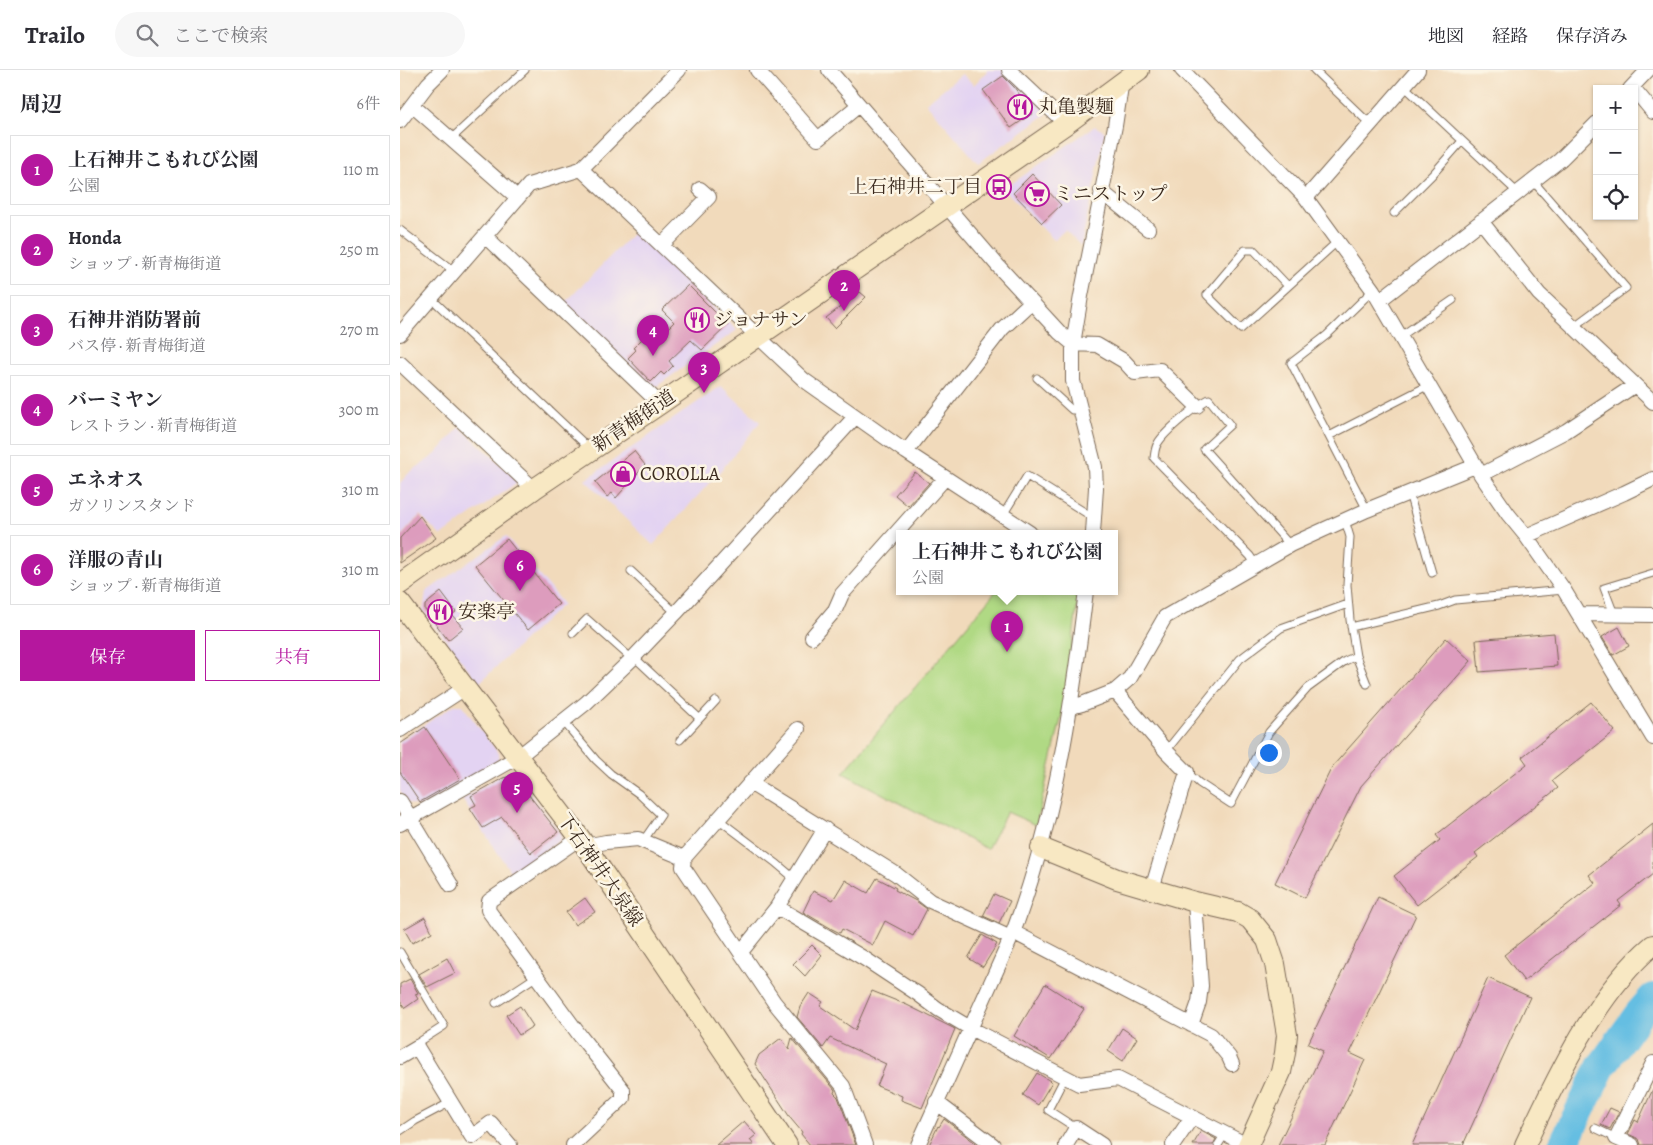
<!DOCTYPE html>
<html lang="ja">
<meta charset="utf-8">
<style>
:root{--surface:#fff;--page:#f7f7f7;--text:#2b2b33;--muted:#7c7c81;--line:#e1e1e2;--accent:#b5179e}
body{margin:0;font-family:Alegreya,"Noto Serif JP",serif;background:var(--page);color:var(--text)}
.controls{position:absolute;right:15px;top:15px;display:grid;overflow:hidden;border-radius:0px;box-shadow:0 1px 4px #0004}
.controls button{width:45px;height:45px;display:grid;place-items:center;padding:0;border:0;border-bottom:1px solid var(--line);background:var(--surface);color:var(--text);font:25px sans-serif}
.you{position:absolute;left:868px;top:682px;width:18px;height:18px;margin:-12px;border:4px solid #fff;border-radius:50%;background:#1a73e8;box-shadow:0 0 0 8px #1a73e833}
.badge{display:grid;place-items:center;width:32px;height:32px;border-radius:50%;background:var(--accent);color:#fff;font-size:16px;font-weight:700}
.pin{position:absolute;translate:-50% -41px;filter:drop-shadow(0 1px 2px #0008)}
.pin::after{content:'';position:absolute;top:26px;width:18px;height:15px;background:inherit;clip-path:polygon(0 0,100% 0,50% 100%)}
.popup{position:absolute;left:496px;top:460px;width:222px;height:65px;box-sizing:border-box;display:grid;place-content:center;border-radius:0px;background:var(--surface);filter:drop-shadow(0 1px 4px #0005);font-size:16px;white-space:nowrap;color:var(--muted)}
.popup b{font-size:19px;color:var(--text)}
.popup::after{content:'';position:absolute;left:50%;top:100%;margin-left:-10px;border:10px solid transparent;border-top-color:var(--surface)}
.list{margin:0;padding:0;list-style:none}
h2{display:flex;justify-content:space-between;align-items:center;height:65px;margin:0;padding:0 20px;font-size:21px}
h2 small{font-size:16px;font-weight:400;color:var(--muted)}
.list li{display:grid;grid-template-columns:32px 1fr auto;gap:15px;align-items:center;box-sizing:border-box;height:70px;margin:0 10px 10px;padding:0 10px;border:1px solid var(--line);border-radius:0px}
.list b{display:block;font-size:19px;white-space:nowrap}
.list p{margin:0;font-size:16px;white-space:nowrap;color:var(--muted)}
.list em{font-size:16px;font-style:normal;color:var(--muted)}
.actions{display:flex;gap:10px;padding:15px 20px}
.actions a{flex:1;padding:11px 0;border:1px solid var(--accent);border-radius:0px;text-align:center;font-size:18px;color:var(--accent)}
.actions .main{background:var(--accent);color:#fff}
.icon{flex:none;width:28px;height:28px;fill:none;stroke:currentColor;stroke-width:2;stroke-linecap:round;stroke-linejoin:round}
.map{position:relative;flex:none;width:1253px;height:1075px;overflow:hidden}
header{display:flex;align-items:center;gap:30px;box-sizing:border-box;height:70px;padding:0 25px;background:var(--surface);border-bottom:1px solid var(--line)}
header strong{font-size:24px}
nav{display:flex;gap:28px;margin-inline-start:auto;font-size:18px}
.search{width:350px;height:45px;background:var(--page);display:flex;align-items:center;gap:12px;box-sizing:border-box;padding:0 18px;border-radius:28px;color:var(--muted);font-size:19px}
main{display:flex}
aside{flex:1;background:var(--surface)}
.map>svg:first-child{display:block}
.built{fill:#e3d3f2}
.green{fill:#b0d984;stroke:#768251}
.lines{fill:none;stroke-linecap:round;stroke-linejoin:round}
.river{stroke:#65bee2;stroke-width:30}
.building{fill:#dd9cbd}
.lane-casing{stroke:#7b6855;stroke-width:9}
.street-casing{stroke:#7b6855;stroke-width:16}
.secondary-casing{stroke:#7b6855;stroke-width:22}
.lane{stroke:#fff;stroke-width:7}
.street{stroke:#fff;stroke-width:14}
.secondary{stroke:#f8e8c3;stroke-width:20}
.labels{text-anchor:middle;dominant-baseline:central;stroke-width:5;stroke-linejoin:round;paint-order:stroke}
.poi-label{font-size:19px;fill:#3b2a1e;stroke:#fcf5e5;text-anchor:start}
.street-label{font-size:19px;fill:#3b2a1e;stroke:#fcf5e5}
</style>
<header>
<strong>Trailo</strong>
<div class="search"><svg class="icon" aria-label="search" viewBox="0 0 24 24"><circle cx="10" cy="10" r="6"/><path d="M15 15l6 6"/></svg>ここで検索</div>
<nav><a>地図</a><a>経路</a><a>保存済み</a></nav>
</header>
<main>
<aside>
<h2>周辺<small>6件</small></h2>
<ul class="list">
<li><span class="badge">1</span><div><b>上石神井こもれび公園</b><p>公園</p></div><em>110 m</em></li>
<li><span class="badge">2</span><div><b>Honda</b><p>ショップ · 新青梅街道</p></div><em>250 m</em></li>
<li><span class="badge">3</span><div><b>石神井消防署前</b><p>バス停 · 新青梅街道</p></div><em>270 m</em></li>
<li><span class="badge">4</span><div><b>バーミヤン</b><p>レストラン · 新青梅街道</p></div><em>300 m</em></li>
<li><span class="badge">5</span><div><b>エネオス</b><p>ガソリンスタンド</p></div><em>310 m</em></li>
<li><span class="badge">6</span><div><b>洋服の青山</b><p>ショップ · 新青梅街道</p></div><em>310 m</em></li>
</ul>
<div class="actions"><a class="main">保存</a><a>共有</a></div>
</aside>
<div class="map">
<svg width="1253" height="1075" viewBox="0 0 1253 1075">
<rect width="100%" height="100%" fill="#fcf5e5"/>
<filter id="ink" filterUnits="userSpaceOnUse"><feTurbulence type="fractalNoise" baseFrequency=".02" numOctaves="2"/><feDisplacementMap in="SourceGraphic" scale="10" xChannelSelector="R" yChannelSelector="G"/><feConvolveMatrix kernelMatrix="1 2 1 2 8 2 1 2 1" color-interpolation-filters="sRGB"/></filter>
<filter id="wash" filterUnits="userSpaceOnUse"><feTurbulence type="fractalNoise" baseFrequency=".0096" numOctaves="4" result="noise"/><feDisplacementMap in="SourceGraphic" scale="20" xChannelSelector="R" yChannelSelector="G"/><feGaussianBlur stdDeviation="1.12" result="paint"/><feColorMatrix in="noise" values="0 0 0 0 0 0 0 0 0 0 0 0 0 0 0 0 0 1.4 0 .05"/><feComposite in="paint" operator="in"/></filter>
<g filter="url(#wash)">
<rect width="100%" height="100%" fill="#f1dabb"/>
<path class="built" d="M588,0h17l43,43 -70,50 -52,-60 36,-29 12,11z
M695,56l10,6 -24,114 -16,-16 -11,10 -50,-51z
M236,160l101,100 -80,56 -7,-1 -86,-81z
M321,316l39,36 -37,46 -70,77 -68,-65z
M60,357l59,54 -78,55 -21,-21 -20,22v-54l9,-10 27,-19z
M106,466l57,68 -84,79 -56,-72 3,-19z
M54,635h8l37,49 -1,7 -77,46 -14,-4 -7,-13v-49z
M107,702l8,2 46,60 -1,6 -48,34 -50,-75z"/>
<path class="green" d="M596,521h83l-14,111 -29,123 -29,-13 -20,37 -144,-76z"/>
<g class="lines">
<path class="river" d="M1163,1075l38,-78 38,-53 14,-16"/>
</g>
<g id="blocks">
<path class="building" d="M603,6l11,11 19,26 -22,15 -28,-38z
M632,104l29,31 -19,18 -29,-30z
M288,215l40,40 -26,25 -11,-10 -22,21 4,5 -9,9 -3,-3 -10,10 -23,-24 8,-8 -3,-2 15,-15 8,7 18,-18 -12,-12z
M460,222l6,5 -31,31 -9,-10z
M234,381l11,14 -29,33 -4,-5 -5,4 -12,-15z
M515,402l14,11 -21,23 -13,-11z
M20,446l16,22 -36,25v-25z
M107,469l52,65 -31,26 -53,-65z
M41,522l15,20 -4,3 11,13 -15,12 -23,-30v-5z
M1219,557l10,19 -16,9 -11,-18z
M1154,563l3,33 -78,6 -3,-32z
M1046,568l25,23 -110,125 -56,112 -30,-15 57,-116z
M1191,632l24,29 -63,50 6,7 -83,65 3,4 -61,48 -23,-29 46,-36 -4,-5 91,-71 -5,-7z
M25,657l35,52 -40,23 -20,-30v-28z
M108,707l9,3 41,52 -27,21 -29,-36 -19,11 -13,-20 6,-3 -5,-9 32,-18z
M1253,754v50l-35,27 3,4 -97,76 -20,-26 91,-72 -6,-8z
M477,808l19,10 -1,2 21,11 11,8 -14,27 -28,-15 -12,24 -31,-16 -2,4 -8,-4 -29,-17 10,-21 20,9 12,-20 23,13z
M594,824l16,7 -11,22 -16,-7z
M978,827l38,18 -66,138 15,7 -40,85h-47l45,-94 -15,-7z
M185,828l10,14 -20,13 -9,-13z
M25,847l7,15 -20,11 -8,-14z
M582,865l15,9 -14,23 -15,-9z
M412,875l10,10 -17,21 -12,-12z
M47,888l8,15 -28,14 -8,-13z
M1088,908l42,19 -67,148h-51z
M10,909l8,14 -3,1 3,5 -13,9 -5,-7v-17z
M645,914l39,25 -33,50 -37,-23z
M472,921l35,14 48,24 -33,79 -21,-8 1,-4 -25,-10 9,-22 -56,-26 -7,10 -26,-31 3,-10 9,-14 14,9 -3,4 35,24z
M120,936l13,20 -14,9 -13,-20z
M722,958l15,10 -14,23 -15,-10z
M381,968l8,11 3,-11 43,52 -1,3 4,4 18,48h-46l-9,-11 1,-2 -11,-13 -36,-55 4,-9z
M637,1003l15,9 -14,23 -15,-10z
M1253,1019v56h-12l-2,-6 -11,-5 7,-14 3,2z
M1210,1038l9,4 -9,17 -9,-4z
M544,1049l34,26h-49l9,-19 1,1z
M344,1051l12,14 -6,5 4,5h-38z
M801,1061l15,8 -3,6h-20z"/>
</g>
</g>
<g filter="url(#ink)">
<use href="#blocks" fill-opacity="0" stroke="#7b6855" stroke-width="1"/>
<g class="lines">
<defs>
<path id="lane" d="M914,0l56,54
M1004,16l114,107
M51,69l74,-69
M1133,111l93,107 -53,39
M994,143l39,-39 29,-33
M0,160l55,42
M888,216l-34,-36h-9l-38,45 34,34 97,-88
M32,229l159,151
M1001,266l52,-36
M637,308l35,32h9
M929,366l100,-51
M1009,423l23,80
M967,440l-76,-147 36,-28 46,-45
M603,445l24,-39 67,42
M945,450l5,17 -3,48 3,35 6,36 11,28
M856,495l-6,-9 -96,-98c1,-6 1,-11 4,-15 7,-12 39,-38 51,-44l21,26 -26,24 86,96
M231,501l45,42
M1214,544l-10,-26 49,-15
M951,557l88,-21 16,-6 109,-10
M173,563l14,-14 45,40
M234,587l65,61
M163,651l33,39 15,14 28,20 22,21 -18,26
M280,670l36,-39
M766,681l74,-92 41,-31 67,-24
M787,702l12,11 32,21 38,-72 39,-44 37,-27 11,-5
M318,749l58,44 19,16
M0,882l44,74 -28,18 1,2
M96,933l41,-27
M665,1007l-17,33 28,18
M1195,1058l21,10
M0,1061l15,-10 36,-19
M818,1075l7,-11"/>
<path id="street" d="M357,0l61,69 41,-34
M429,0l170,197 61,66 13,11 24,1 27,16 11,12 25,-3 37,36
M609,0l57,54
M782,0l124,128 67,92 108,185 27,39 18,22 38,54 89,148
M1230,19l18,-19
M1234,19l19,23
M12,35l106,93
M0,51l28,-37 14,-14
M181,99l223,211 102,72 124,81
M701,121l47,38
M906,128l112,-128
M1081,151l58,73 114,108
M85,166l175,168
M262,175l47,-48 -9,-8
M980,230l180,-140 37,-37
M0,264l129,-149 52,-16 98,-99
M0,293l134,126
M506,382l96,-123 29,-27
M1081,405l85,-44 69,-46
M693,463l3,-45 -1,-21 -22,-86v-37l8,-48 34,-170 7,-46
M1126,466l98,-43 29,-14
M1179,544l74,1
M412,567l23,-27 7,-16 103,-116
M715,621l51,60 21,21 -35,117
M671,637l11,-3 33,-13 15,-13 35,-61 125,-72 77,-35 108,-44
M398,659l-114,129 -1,9 91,135 69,84 22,59
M0,660l65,-42
M350,713l146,91 34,27 81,37
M0,731l51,84
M0,754l118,-67 68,-54 46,-44 44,-46 179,-196
M185,776l21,-4 32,-3 46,19
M377,837l88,52 53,35 20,15 32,19 109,56 39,-5 129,66
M613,862l198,103 18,22 3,7
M341,882l36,-45 48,-78
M791,955l8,-23 2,-16 -6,-84
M0,987l17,-10 55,90 19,-14 19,22
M536,1032l57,43
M173,1075l50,-47v-8l-42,-53 -93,-127 1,-9 91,-63
M518,1075l93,-207c43,-111 61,-230 75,-347
M666,1075l10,-17 26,17
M773,1075l19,-28
M1232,1075l-16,-7 37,-75"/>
<path id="secondary" d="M0,514l134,-95 126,-85 406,-280 73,-54
M0,533l180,235 207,307
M641,778l76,31 78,23 43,10 12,7 17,21 8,24 12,71 -2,18 -4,19 -33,73
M1125,1075c31,-66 71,-152 128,-200"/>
</defs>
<use href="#lane" class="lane-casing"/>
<use href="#street" class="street-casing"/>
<use href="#secondary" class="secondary-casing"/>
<use href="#lane" class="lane"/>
<use href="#street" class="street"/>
<use href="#secondary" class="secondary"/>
</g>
</g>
<defs>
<symbol id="restaurant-ring" viewBox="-11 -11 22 22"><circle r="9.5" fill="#fcf5e5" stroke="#b5179e" stroke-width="1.5"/><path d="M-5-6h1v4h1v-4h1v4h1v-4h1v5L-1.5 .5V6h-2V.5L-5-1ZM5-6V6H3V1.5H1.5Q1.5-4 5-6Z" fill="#b5179e"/></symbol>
<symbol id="bus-ring" viewBox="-11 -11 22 22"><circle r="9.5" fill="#fcf5e5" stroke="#b5179e" stroke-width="1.5"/><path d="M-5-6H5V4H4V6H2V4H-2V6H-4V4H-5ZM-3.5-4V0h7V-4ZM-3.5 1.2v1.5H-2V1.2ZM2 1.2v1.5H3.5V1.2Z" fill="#b5179e"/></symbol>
<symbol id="supermarket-ring" viewBox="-11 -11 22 22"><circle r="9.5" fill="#fcf5e5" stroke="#b5179e" stroke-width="1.5"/><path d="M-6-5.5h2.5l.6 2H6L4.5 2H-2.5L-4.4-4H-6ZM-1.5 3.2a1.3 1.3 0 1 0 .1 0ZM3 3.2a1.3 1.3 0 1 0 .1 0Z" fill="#b5179e"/></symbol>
<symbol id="shop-ring" viewBox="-11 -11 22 22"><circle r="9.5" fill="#fcf5e5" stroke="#b5179e" stroke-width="1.5"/><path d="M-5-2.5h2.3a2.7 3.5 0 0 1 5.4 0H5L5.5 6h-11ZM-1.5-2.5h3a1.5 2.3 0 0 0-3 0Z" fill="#b5179e"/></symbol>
</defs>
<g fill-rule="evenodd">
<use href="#restaurant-ring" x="606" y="23" width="28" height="28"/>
<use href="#bus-ring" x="585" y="103" width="28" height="28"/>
<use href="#supermarket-ring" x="623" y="110" width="28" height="28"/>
<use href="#restaurant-ring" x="283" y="236" width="28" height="28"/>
<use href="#shop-ring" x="209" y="390" width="28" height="28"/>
<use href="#restaurant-ring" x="26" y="528" width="28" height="28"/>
</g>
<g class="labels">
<g class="poi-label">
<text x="638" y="37">丸亀製麺</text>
<text x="582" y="117" text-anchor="end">上石神井二丁目</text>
<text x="654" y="124">ミニストップ</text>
<text x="314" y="250">ジョナサン</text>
<text x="240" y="404">COROLLA</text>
<text x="58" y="542">安楽亭</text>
</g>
<g class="street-label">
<text transform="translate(234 351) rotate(-34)">新青梅街道</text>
<text transform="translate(200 800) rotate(55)">下石神井大泉線</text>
</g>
</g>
</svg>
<div class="controls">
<button>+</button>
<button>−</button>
<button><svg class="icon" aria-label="locate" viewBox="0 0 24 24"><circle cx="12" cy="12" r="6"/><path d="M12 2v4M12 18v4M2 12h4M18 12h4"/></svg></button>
</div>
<div class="you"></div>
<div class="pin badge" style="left:607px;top:582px">1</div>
<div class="popup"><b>上石神井こもれび公園</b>公園</div>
<div class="pin badge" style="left:444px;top:241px">2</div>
<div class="pin badge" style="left:304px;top:323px">3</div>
<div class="pin badge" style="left:253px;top:286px">4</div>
<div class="pin badge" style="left:117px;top:743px">5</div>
<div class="pin badge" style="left:120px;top:521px">6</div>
</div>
</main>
